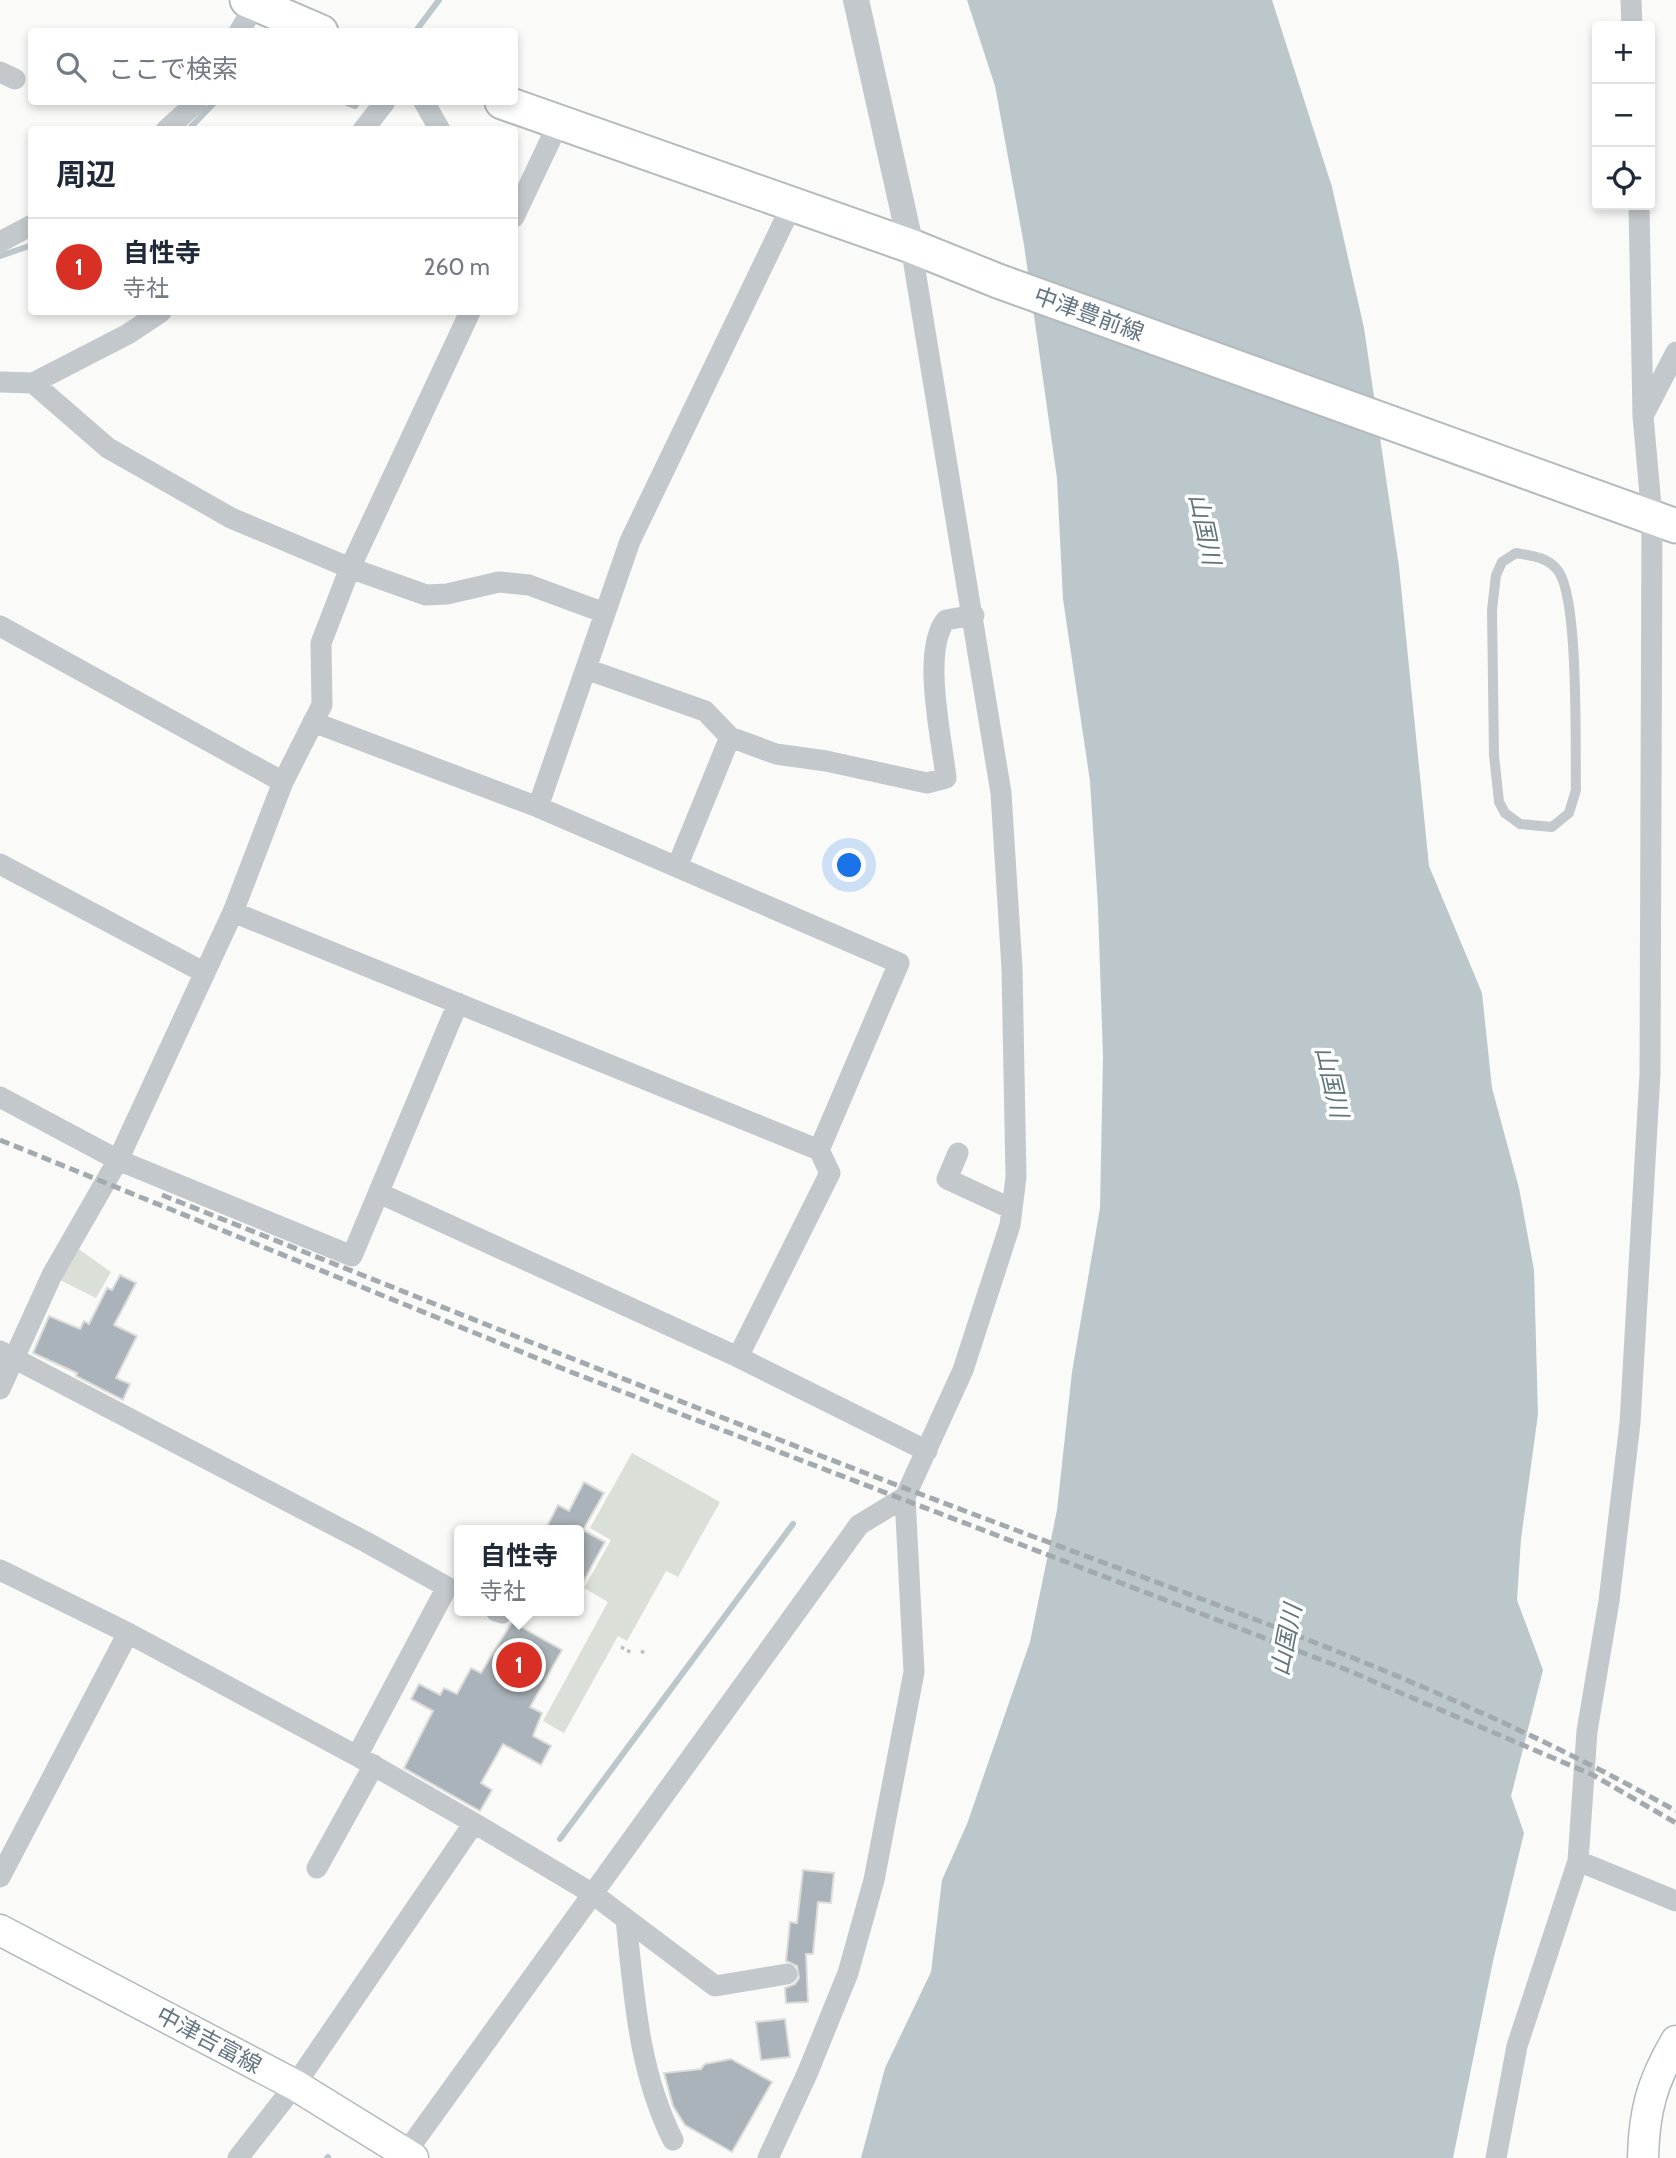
<!DOCTYPE html>
<html lang="ja">
<meta charset="utf-8">
<style>
:root{--surface:#fff;--page:#f2f2f3;--text:#1f2937;--muted:#747a83;--line:#e0e1e3;--accent:#d93025}
body{margin:0;font-family:Cabin,"Noto Sans JP",sans-serif;background:var(--page);color:var(--text)}
.controls{position:absolute;right:21px;top:21px;display:grid;overflow:hidden;border-radius:7px;box-shadow:0 4px 10px #0003}
.controls button{width:63px;height:63px;display:grid;place-items:center;padding:0;border:0;border-bottom:2px solid var(--line);background:var(--surface);color:var(--text);font:35px sans-serif}
.you{position:absolute;left:850px;top:866px;width:24px;height:24px;margin:-18px;border:5px solid #fff;border-radius:50%;background:#1a73e8;box-shadow:0 0 0 10px #1a73e833}
.badge{display:grid;place-items:center;width:46px;height:46px;border-radius:50%;background:var(--accent);color:#fff;font-size:23px;font-weight:700}
.pin{position:absolute;translate:-50% -50%;border:4px solid #fff;box-shadow:0 2px 7px #0006}
.popup{position:absolute;left:454px;top:1525px;width:130px;height:91px;box-sizing:border-box;display:grid;place-content:center;border-radius:7px;background:var(--surface);filter:drop-shadow(0 2px 5px #0005);font-size:23px;white-space:nowrap;color:var(--muted)}
.popup b{font-size:26px;color:var(--text)}
.popup::after{content:'';position:absolute;left:50%;top:100%;margin-left:-14px;border:14px solid transparent;border-top-color:var(--surface)}
.list{margin:0;padding:0;list-style:none}
h2{display:flex;justify-content:space-between;align-items:center;height:91px;margin:0;padding:0 28px;font-size:30px}
h2 small{font-size:23px;font-weight:400;color:var(--muted)}
.list li{display:grid;grid-template-columns:46px 1fr auto;gap:21px;align-items:center;box-sizing:border-box;height:98px;padding:0 28px;border-top:2px solid var(--line)}
.list b{display:block;font-size:26px;white-space:nowrap}
.list p{margin:0;font-size:23px;white-space:nowrap;color:var(--muted)}
.list em{font-size:23px;font-style:normal;color:var(--muted)}
.icon{flex:none;width:38px;height:38px;fill:none;stroke:currentColor;stroke-width:2;stroke-linecap:round;stroke-linejoin:round}
.map{position:relative;flex:none;width:1676px;height:2158px;overflow:hidden}
.search{position:absolute;background:var(--surface);box-shadow:0 4px 10px #0003;left:28px;top:28px;width:490px;height:77px;display:flex;align-items:center;gap:18px;box-sizing:border-box;padding:0 24px;border-radius:7px;color:var(--muted);font-size:26px}
.panel{position:absolute;background:var(--surface);box-shadow:0 4px 10px #0003;left:28px;top:126px;width:490px;height:189px;border-radius:7px}
.map>svg:first-child{display:block}
.green{fill:#dadfd7}
.water{fill:#bbc7cb}
.lines{fill:none;stroke-linecap:round;stroke-linejoin:round}
.stream{stroke:#bbc7cb;stroke-width:6}
.building{fill:#aab3b9;stroke:#dcdcda;stroke-width:2}
.secondary-casing{stroke:#b3babf;stroke-width:33}
.primary-casing{stroke:#b5babe;stroke-width:37}
.path{stroke:#bbbfc2;stroke-width:3.5;stroke-dasharray:3.5 3.5;stroke-linecap:butt}
.service{stroke:#c3c8cc;stroke-width:10}
.minor{stroke:#c3c8cc;stroke-width:21}
.tertiary{stroke:#c3c8cc;stroke-width:26}
.secondary{stroke:#fff;stroke-width:30}
.primary{stroke:#fff;stroke-width:33}
.rail{stroke:#a2aab0;stroke-width:5;stroke-dasharray:10 5;stroke-linecap:butt}
.labels{text-anchor:middle;dominant-baseline:central;stroke-width:7;stroke-linejoin:round;paint-order:stroke}
.street-label{font-size:23px;fill:#657683;stroke:#fff}
.water-label{font-size:24px;font-style:italic;fill:#60757c;stroke:#fff}
</style>
<div class="map">
<svg width="1676" height="2158" viewBox="0 0 1676 2158">
<rect width="100%" height="100%" fill="#fafaf8"/>
<path class="green" d="M77,1248l34,24 -15,26 -36,-18z
M632,1453l88,49 -42,75 -12,-6 -39,70 -9,-5 -54,97 -21,-12 65,-119 -24,-14 27,-48 -21,-12z"/>
<path class="water" d="M967,0h305l60,187 32,141 35,239 30,299 53,127 10,95 27,100 15,82 4,144 -17,125 -4,61 26,70 -32,126 13,37 -31,128 -40,197h-592l24,-90 46,-96 11,-92 25,-56 63,-182 27,-132 15,-138 28,-164 3,-151 -5,-150 -8,-126 -27,-182 -6,-121 -33,-233 -29,-159z"/>
<g class="lines">
<path class="stream" d="M415,32l24,-32
M345,102l10,4 3,-4
M188,130l27,-28
M0,256l32,-11
M560,1839l233,-315
M327,2158l1,-1"/>
</g>
<path class="building" d="M120,1275l16,8 -22,42 23,11 -21,42 14,6 -7,16 -47,-24 1,-3 -44,-20 16,-37 31,13 4,-8 5,3 18,-36 5,2z
M584,1482l20,11 -21,37 22,12 -27,49v-61h-33l13,-25 11,6z
M512,1622l50,28 -32,57 12,6 -9,23 18,10 -10,19 -38,-21 -22,39 11,7 -12,21 -76,-43 29,-57 -22,-12 8,-15 21,11 4,-7 13,6 14,-26 10,5z
M803,1870l31,3 -3,30 -13,-1 -5,52h-7l2,48 -22,1 -1,-15 10,-4 4,-6 -2,-12 -11,-5 4,-39 7,1z
M785,2019l5,38 -29,3 -5,-38z
M731,2059l41,23 -40,70 -47,-27 -12,-19 -9,-33 37,-4 4,-5z"/>
<g class="lines">
<defs>
<path id="secondary" d="M0,1930l295,155 118,73
M1643,2158c1,-47 9,-76 33,-117"/>
<path id="primary" d="M247,0l74,32
M502,102l409,144 87,35 678,245"/>
</defs>
<use href="#secondary" class="secondary-casing"/>
<use href="#primary" class="primary-casing"/>
<path class="path" d="M621,1647l11,6
M641,1651l6,3"/>
<path class="service" d="M1516,553c16,3 33,4 43,19 20,31 16,175 17,218l-7,23 -17,14 -32,-3 -15,-11 -6,-11 -5,-47 -2,-145 4,-35 6,-13z"/>
<path class="minor" d="M1631,0l1,26
M239,32l19,-32
M0,72l15,7
M424,102l16,28
M166,130l31,-28
M363,130l22,-28
M514,217l45,-95
M0,242l32,-17
M0,382l33,1 95,-49 33,-22
M33,383l75,65 123,70 119,50 76,27 21,-1 52,-12 30,3 76,28
M1644,414l32,-62
M0,626l283,156
M586,669l119,42 25,26 46,17 50,7 101,22 19,-5c-4,-39 -25,-128 0,-158l28,-5
M313,722l225,85 361,156 -80,187
M538,807l92,-266 162,-336
M0,864l205,109
M677,867l53,-130
M233,912l586,238 11,23 -92,184
M0,1097l118,63 234,96 106,-253
M958,1153l-11,26 65,30
M379,1193l359,164 189,94
M0,1351l366,191 81,45 -90,169
M0,1389l52,-114 66,-115 115,-248 50,-130 39,-77 -1,-62 29,-75 120,-256
M0,1570l128,63 229,123 117,67 119,71 122,92 72,-12
M496,1611l6,2 2,-2
M1578,1861l98,40
M317,1868l57,-103
M0,1877l128,-244
M626,1919c8,76 12,151 47,221
M238,2158l57,-73 179,-262
M402,2158l457,-633 46,-28
M768,2158l39,-84 41,-101 26,-93 40,-208 -9,-175 58,-127 47,-145 6,-48 -4,-209 -11,-175 -90,-547
M1496,2158l21,-112 61,-185 9,-130 22,-130 21,-178 20,-349 2,-557 -9,-101 -4,-211"/>
<path class="tertiary" d="M856,0l55,246"/>
<use href="#secondary" class="secondary"/>
<use href="#primary" class="primary"/>
<path class="rail" d="M0,1140l571,232 769,295 253,108 83,48
M162,1195c265,106 529,212 795,313 243,92 492,174 719,303"/>
</g>
<g class="labels">
<g class="street-label">
<text transform="translate(1089 314) rotate(20)">中津豊前線</text>
<text transform="translate(209 2040) rotate(28)">中津吉富線</text>
</g>
<g class="water-label">
<text transform="translate(1205 529) rotate(78)">山国川</text>
<text transform="translate(1332 1082) rotate(77)">山国川</text>
<text transform="translate(1286 1640) rotate(-79)">山国川</text>
</g>
</g>
</svg>
<div class="controls">
<button>+</button>
<button>−</button>
<button><svg class="icon" aria-label="locate" viewBox="0 0 24 24"><circle cx="12" cy="12" r="6"/><path d="M12 2v4M12 18v4M2 12h4M18 12h4"/></svg></button>
</div>
<div class="you"></div>
<div class="pin badge" style="left:519px;top:1665px">1</div>
<div class="popup"><b>自性寺</b>寺社</div>
<div class="search"><svg class="icon" aria-label="search" viewBox="0 0 24 24"><circle cx="10" cy="10" r="6"/><path d="M15 15l6 6"/></svg>ここで検索</div>
<section class="panel">
<h2>周辺<small></small></h2>
<ul class="list">
<li><span class="badge">1</span><div><b>自性寺</b><p>寺社</p></div><em>260 m</em></li>
</ul>
</section>
</div>
